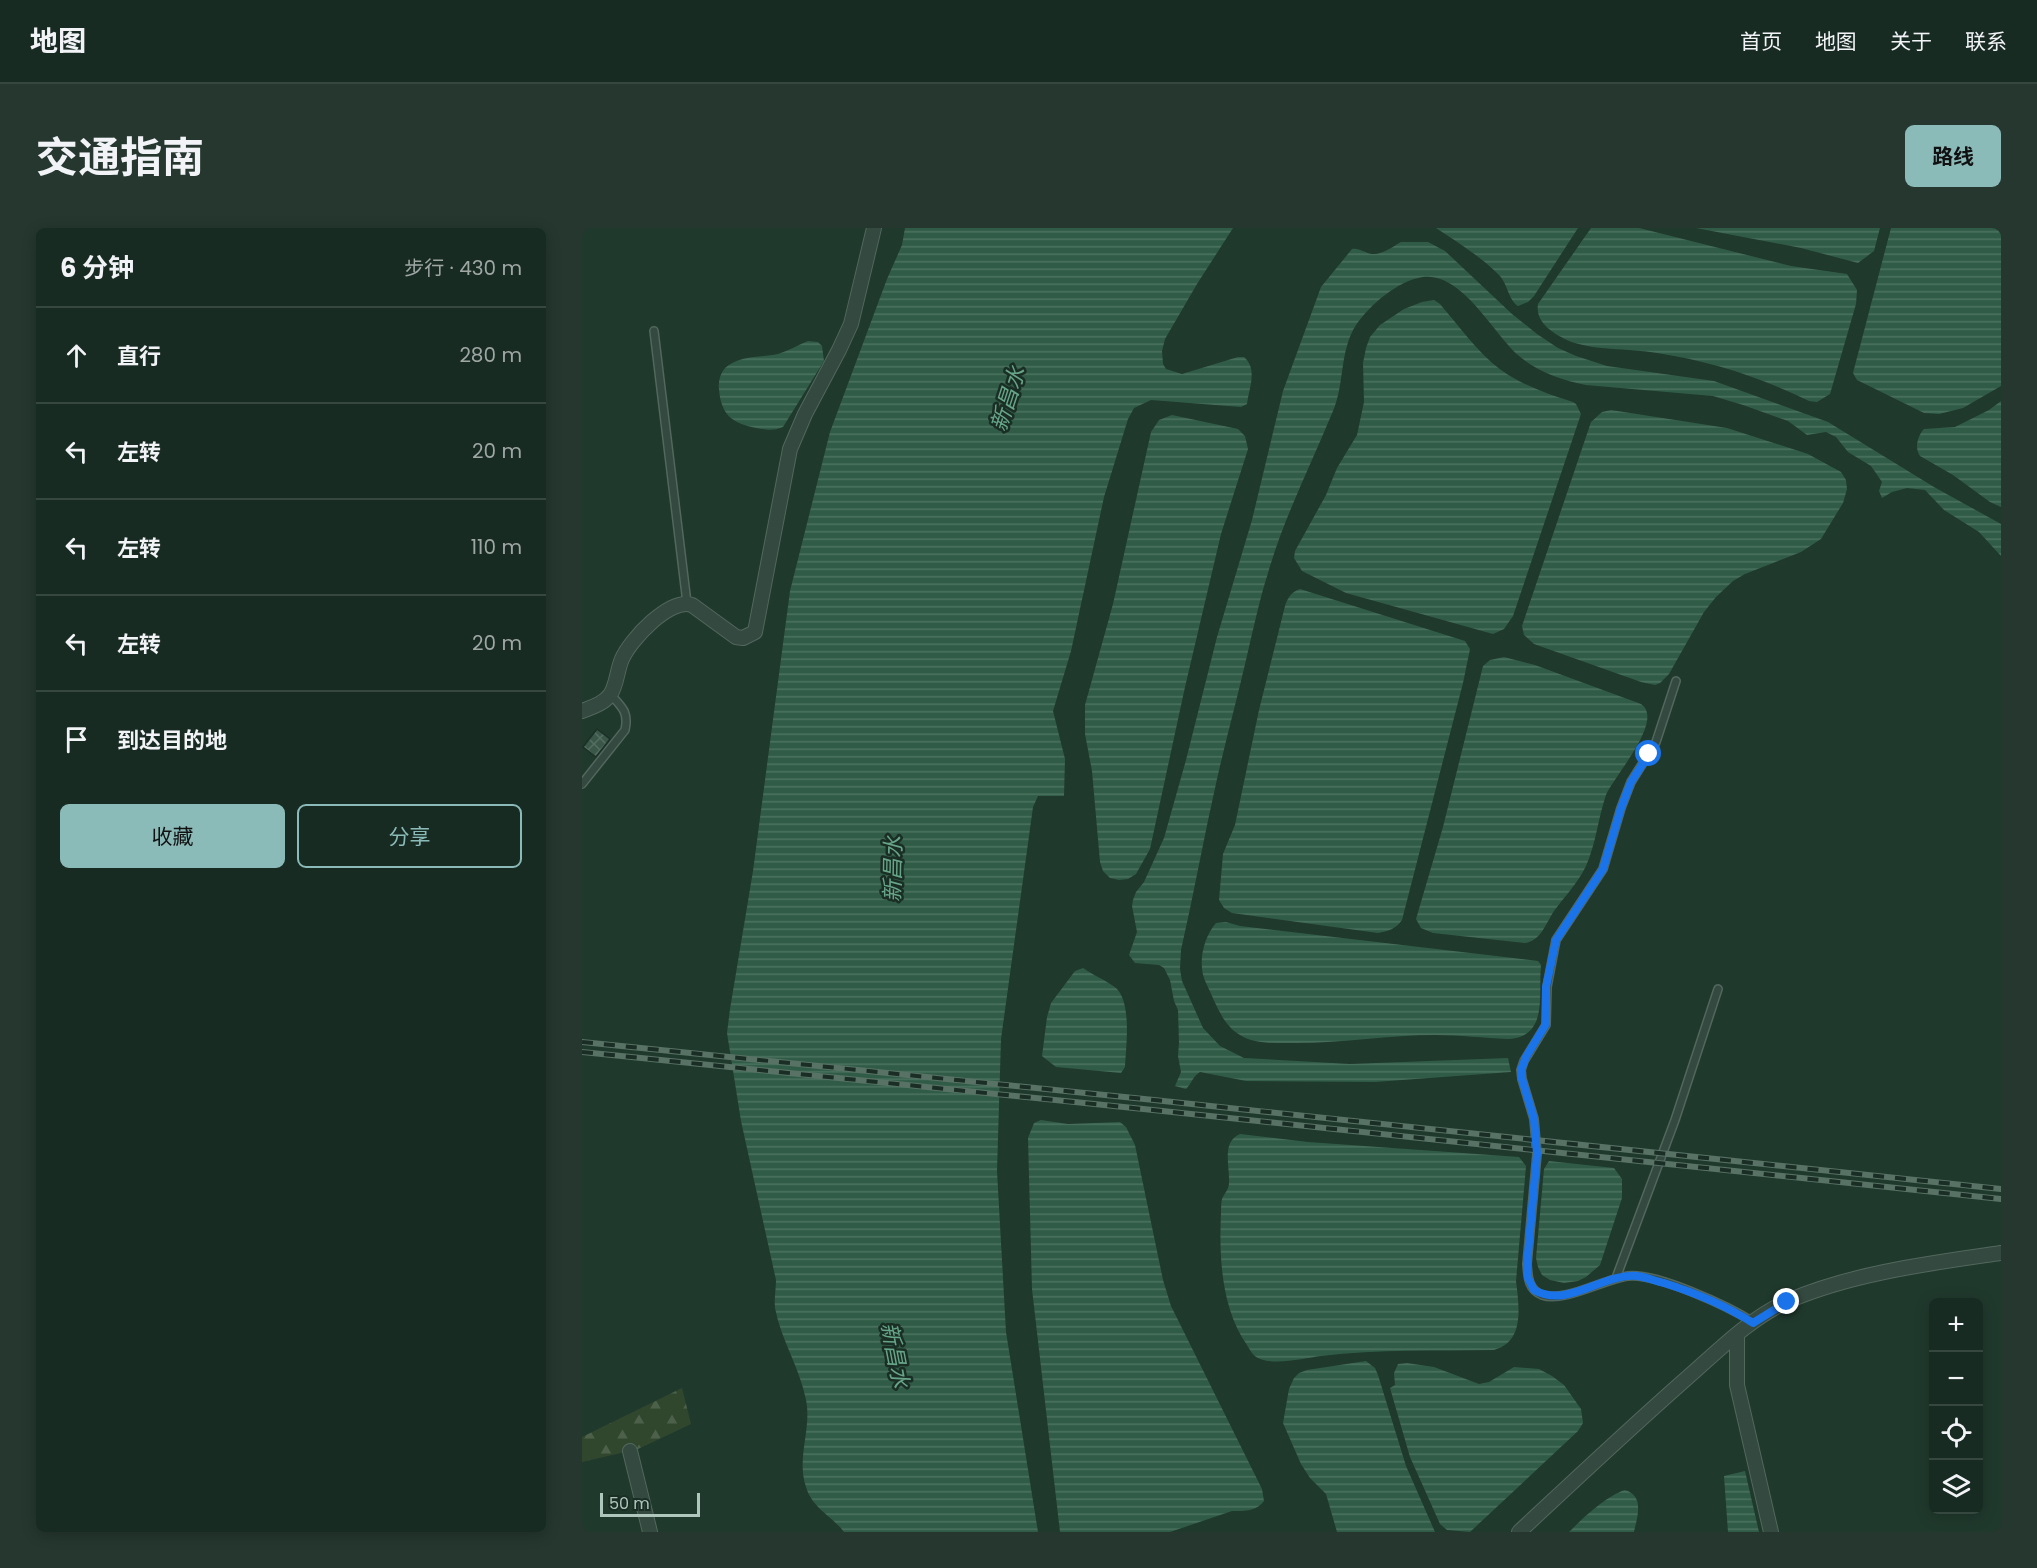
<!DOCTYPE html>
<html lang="zh">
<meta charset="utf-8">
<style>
:root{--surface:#182b22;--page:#25372f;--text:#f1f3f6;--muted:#9fa7a5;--line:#364740;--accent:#8bbbb9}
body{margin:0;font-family:Poppins,"Noto Sans SC",sans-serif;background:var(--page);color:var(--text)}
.controls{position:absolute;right:18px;bottom:18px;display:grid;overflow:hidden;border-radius:9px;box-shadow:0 3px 15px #0003}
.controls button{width:54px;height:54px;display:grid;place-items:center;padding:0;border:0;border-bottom:2px solid var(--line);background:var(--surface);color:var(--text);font:30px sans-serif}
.scale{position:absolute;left:18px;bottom:15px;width:100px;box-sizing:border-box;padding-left:6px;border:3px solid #afc6bc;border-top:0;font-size:16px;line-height:21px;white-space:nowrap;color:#afc6bc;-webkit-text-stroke:4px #1a2e25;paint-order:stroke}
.stop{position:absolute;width:18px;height:18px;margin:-14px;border:4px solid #1a73e8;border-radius:50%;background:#fff}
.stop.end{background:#1a73e8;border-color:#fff;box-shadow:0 2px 6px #0008}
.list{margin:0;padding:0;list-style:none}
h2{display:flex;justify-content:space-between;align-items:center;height:78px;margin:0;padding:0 24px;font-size:26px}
h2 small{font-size:20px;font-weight:400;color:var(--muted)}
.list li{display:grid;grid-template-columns:39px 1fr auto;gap:18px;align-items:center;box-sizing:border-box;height:96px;padding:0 24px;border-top:2px solid var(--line)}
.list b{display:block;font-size:22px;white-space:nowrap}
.list em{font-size:20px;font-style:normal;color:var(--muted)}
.actions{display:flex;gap:12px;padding:18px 24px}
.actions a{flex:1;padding:14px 0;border:2px solid var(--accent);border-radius:9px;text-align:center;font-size:21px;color:var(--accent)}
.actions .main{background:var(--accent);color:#111}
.icon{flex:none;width:33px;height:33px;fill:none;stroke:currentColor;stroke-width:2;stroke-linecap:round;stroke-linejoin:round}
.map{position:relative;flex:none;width:1419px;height:1304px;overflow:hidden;border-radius:9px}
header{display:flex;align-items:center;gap:36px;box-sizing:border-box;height:84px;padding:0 30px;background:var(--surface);border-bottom:2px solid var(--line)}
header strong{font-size:28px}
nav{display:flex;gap:33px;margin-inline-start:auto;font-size:21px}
.intro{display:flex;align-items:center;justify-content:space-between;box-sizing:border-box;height:144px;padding:0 36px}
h1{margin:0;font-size:42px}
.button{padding:15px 27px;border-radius:9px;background:var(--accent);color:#111;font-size:21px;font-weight:700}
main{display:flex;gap:36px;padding:0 36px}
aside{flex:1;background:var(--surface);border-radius:9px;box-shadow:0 3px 15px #0003}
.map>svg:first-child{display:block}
.forest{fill:url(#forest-firs)}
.water{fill:url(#water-rules)}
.building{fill:url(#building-cross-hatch);stroke:#1b3027;stroke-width:1.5}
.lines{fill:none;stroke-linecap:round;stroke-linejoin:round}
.lane-casing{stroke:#52675e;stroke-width:10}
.street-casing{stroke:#52675e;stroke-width:16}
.lane{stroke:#344940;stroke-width:7}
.street{stroke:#344940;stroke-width:14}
.rail-casing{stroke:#587266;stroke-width:6}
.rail{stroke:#1a2e25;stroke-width:4;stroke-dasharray:11;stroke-linecap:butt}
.route{stroke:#1a73e8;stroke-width:8}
.labels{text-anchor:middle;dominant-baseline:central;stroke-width:5;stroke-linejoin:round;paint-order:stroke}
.water-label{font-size:22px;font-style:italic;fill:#67a588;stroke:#1a2e25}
</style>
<header>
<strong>地图</strong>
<nav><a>首页</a><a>地图</a><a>关于</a><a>联系</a></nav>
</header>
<div class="intro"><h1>交通指南</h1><a class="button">路线</a></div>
<main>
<aside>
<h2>6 分钟<small>步行 · 430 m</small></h2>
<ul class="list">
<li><svg class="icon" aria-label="ahead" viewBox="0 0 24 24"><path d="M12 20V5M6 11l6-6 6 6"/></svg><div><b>直行</b></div><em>280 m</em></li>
<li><svg class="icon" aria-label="left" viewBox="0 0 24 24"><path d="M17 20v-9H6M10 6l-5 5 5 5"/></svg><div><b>左转</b></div><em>20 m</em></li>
<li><svg class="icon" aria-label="left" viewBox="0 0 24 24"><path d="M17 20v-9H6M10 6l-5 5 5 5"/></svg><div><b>左转</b></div><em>110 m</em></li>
<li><svg class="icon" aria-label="left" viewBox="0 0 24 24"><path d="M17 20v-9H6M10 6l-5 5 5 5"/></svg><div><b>左转</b></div><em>20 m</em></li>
<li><svg class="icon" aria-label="arrive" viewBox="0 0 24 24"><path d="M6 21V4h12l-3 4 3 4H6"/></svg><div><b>到达目的地</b></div></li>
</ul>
<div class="actions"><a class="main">收藏</a><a>分享</a></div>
</aside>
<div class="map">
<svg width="1419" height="1304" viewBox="0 0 1419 1304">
<defs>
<pattern id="forest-firs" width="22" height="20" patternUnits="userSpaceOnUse" patternTransform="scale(1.5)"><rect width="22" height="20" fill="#31472d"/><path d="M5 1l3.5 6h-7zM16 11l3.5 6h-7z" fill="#4c604a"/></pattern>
<pattern id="water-rules" width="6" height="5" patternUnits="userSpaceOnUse" patternTransform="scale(1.5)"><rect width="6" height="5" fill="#305c47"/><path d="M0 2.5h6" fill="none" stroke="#4b7260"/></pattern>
<pattern id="building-cross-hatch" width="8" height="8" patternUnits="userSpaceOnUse" patternTransform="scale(1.5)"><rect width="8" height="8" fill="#3a5749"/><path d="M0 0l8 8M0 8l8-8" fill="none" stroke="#546e61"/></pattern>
</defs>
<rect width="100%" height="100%" fill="#20392d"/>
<path class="forest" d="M100,1160l9,36 -53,25 -56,13v-25z"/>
<path class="water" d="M323,0h328l-36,56 -32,55 -3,12 1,13 3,5 16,5 56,-17h6c14,12 5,31 3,47l-6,3 -90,-7 -17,8 -6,11 -24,78 -33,154 -18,60 12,48 -1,37h-26l-5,11 -32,232 -4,132 9,161 32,200h-194c-12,-16 -32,-24 -38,-45 -10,-29 6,-58 0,-87 -6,-32 -25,-60 -31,-92 -1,-9 1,-19 1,-28l-35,-159 -14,-88 3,-24 23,-138 37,-280 40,-159 57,-153 15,-34z
M854,0h142l-44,68 -6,6 -10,4c-10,-6 -10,-23 -20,-32 -18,-18 -41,-32 -62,-46z
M1009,0h48l152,38 56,8 10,16 -1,14 -26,90 -13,8 -8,-1c-49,-24 -99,-40 -152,-48 -27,-5 -66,-2 -90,-13 -15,-7 -32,-18 -29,-36z
M1114,0h184l-6,23 -16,12 -57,-15z
M1309,0h110v158l-38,22 -24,6 -15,-1 -67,-33 -4,-7z
M819,14h27l17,9 67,63 25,20 21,14 18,8 31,10 107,15 114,41 106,65 67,37v32l-22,-24 -35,-22 -19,-20 -18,-2 -15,4 -10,6 -3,-7 3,-9 -11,-16 -23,-14 -12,-15 -10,-5 -19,3 -19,-14 -45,-16 -30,-9 -127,-11c-24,-5 -49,-13 -68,-30 -25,-22 -56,-83 -95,-78 -26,4 -52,27 -67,48 -17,27 -11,58 -23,86 -22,54 -49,106 -65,162 -9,28 -15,58 -22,87 -9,39 -20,79 -29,119 -13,57 -23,114 -36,171l-1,19 2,12 21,47 17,18 24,12 106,6 158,-6 3,14 -136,10 -129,-1 -46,-9c-7,4 -8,11 -14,17l-11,-3 6,-14 -3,-16 1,-13 -1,-33 -4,-9 -4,-21 -6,-12 -5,-3 -24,-2 -6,-8 8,-23 -5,-26 1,-6 3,-8 8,-10 20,-44 22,-78 31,-123 35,-117 31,-129 38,-104 31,-38c8,-1 12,4 20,5 10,1 20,-7 29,-12z
M852,72l6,4c19,22 37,48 61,66 21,15 47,24 72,32l3,2 5,10 -68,202 -9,13 -11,5 -147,-41 -44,-22 -8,-13 1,-7 31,-56 11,-27 20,-33 7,-33 -1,-39 3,-15 4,-11 10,-12 24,-16 18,-7z
M226,113l10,1 4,4 2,15 -41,66c-10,4 -16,3 -27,1 -24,-5 -35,-13 -37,-39 -1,-7 1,-15 6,-21 15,-13 35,-10 53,-14 10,-3 20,-9 30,-13z
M1419,173v106l-11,-5 -37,-27 -33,-19c-6,-8 -2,-21 4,-27l31,-2 34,-17z
M1029,182l116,18 81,26 33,18 5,8 1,9 -4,14 -22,36 -20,13 -56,22 -12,7 -17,16 -12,15 -35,62 -9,9 -5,2 -14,-3 -107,-38 -10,-9 -2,-9 69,-204 11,-10z
M590,187l66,14 7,7 3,13 -27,85 -36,153 -35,162 -14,25 -8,5 -9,1 -9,-2 -7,-7 -3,-9 -8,-91 -7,-37v-29l28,-101 38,-172 8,-12z
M718,361l165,52 5,8 -7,34 -61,237c-6,9 -14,11 -24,13l-146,-20 -8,-5 -5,-8 4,-46 12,-29 24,-115 25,-100c2,-9 6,-18 16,-21z
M922,429l31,8 106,39c24,16 -27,72 -35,91 -8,23 -10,49 -20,71 -8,17 -21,30 -32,45 -8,12 -13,30 -29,32l-92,-10 -12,-5 -5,-9 27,-92 40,-161 7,-6z
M644,694l14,4 298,35 3,4c-3,29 8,72 -33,74 -24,-1 -48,-4 -73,-4 -48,0 -97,9 -146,8 -15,0 -35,1 -49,-8 -18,-10 -25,-34 -34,-52 -9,-18 -3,-45 10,-60z
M501,740c8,6 26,14 33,20 16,15 10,58 9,79l-4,6 -65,-6 -14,-11 5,-39 4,-14 24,-32z
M459,892l27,4 52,-2 6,5 9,18 28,135 8,26 91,183 2,12c-8,11 -21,10 -32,10l-62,21h-110l-28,-243 -4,-151 6,-15z
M658,906l68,8 211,15 7,9 -10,115c3,25 9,61 -22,69 -57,1 -115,-1 -173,6 -15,2 -48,10 -63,2 -5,-2 -8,-8 -11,-13 -26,-37 -28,-89 -26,-132 0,-4 0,-10 1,-14 2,-5 7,-10 7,-16 1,-17 -8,-41 11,-49z
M967,933l65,7 8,11v19l-22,67 -14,12 -8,4 -14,2 -14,-3 -8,-5 -4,-8 -2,-9 8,-89z
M784,1133l9,7 3,7 28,91 29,66h-98l-11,-38 -16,-16 -9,-14 -18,-41 6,-34 5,-11 5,-5 8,-3z
M825,1135l27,4 45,17 10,-2 25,-15 25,2 13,7 12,9 17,24 2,14 -5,8 -108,101 -23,-2 -7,-6 -30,-67 -20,-69 5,-3 -1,-12 4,-9z
M1163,1243l14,61h-31l-4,-56z
M1043,1262c20,6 12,27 9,42h-65c14,-14 37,-36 56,-42z"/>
<path class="building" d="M15,501l13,10 -14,18 -13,-10z"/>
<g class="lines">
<defs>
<path id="lane" d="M72,103l33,272
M1094,453l-20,61 -25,40 -10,26 -18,61 -47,71 -9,47 -1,38 -22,36 -3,9 1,9 12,40 3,35 -10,110c1,13 1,25 15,31 22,8 62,-16 86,-19 29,-3 100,30 125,46
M0,556l43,-54c4,-18 -3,-23 -15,-36
M1034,1050l59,-158 43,-131"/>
<path id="street" d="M0,483c10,-4 21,-7 28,-16 7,-10 7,-25 12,-36 8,-19 48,-62 70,-54l44,32 7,1 12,-6 35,-183 15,-35 34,-64 12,-26 23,-96
M1155,1108v49l34,147
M48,1223l20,81
M937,1304c56,-52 111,-104 168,-154 31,-27 63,-60 101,-77 64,-28 144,-38 213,-48"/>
</defs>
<use href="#lane" class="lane-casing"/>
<use href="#street" class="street-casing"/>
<use href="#lane" class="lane"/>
<use href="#street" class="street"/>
<defs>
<path id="rail" d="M0,814l572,58 847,89
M0,824l571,58 848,89"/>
</defs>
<use href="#rail" class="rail-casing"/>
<use href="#rail" class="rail"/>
</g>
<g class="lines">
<path class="route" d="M1067,526l-18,28 -10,26 -18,61 -47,71 -10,47v37l-20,33 -5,13 1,9 12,40 3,35 -10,110 1,14 6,12c34,19 68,-17 103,-14 9,1 18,5 27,7 32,10 61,22 89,40l34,-21"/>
</g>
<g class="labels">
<g class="water-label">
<text transform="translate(426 171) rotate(-72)">新昌水</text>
<text transform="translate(311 641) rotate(-89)">新昌水</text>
<text transform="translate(313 1127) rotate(79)">新昌水</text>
</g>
</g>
</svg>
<div class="controls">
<button>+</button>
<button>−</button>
<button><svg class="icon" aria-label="locate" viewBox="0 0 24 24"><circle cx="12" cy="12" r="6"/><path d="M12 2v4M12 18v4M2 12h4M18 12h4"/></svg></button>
<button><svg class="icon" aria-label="layers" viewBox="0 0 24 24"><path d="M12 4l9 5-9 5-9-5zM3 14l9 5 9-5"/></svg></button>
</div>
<div class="scale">50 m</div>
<div class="stop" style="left:1067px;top:526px"></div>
<div class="stop end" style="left:1205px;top:1074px"></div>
</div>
</main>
